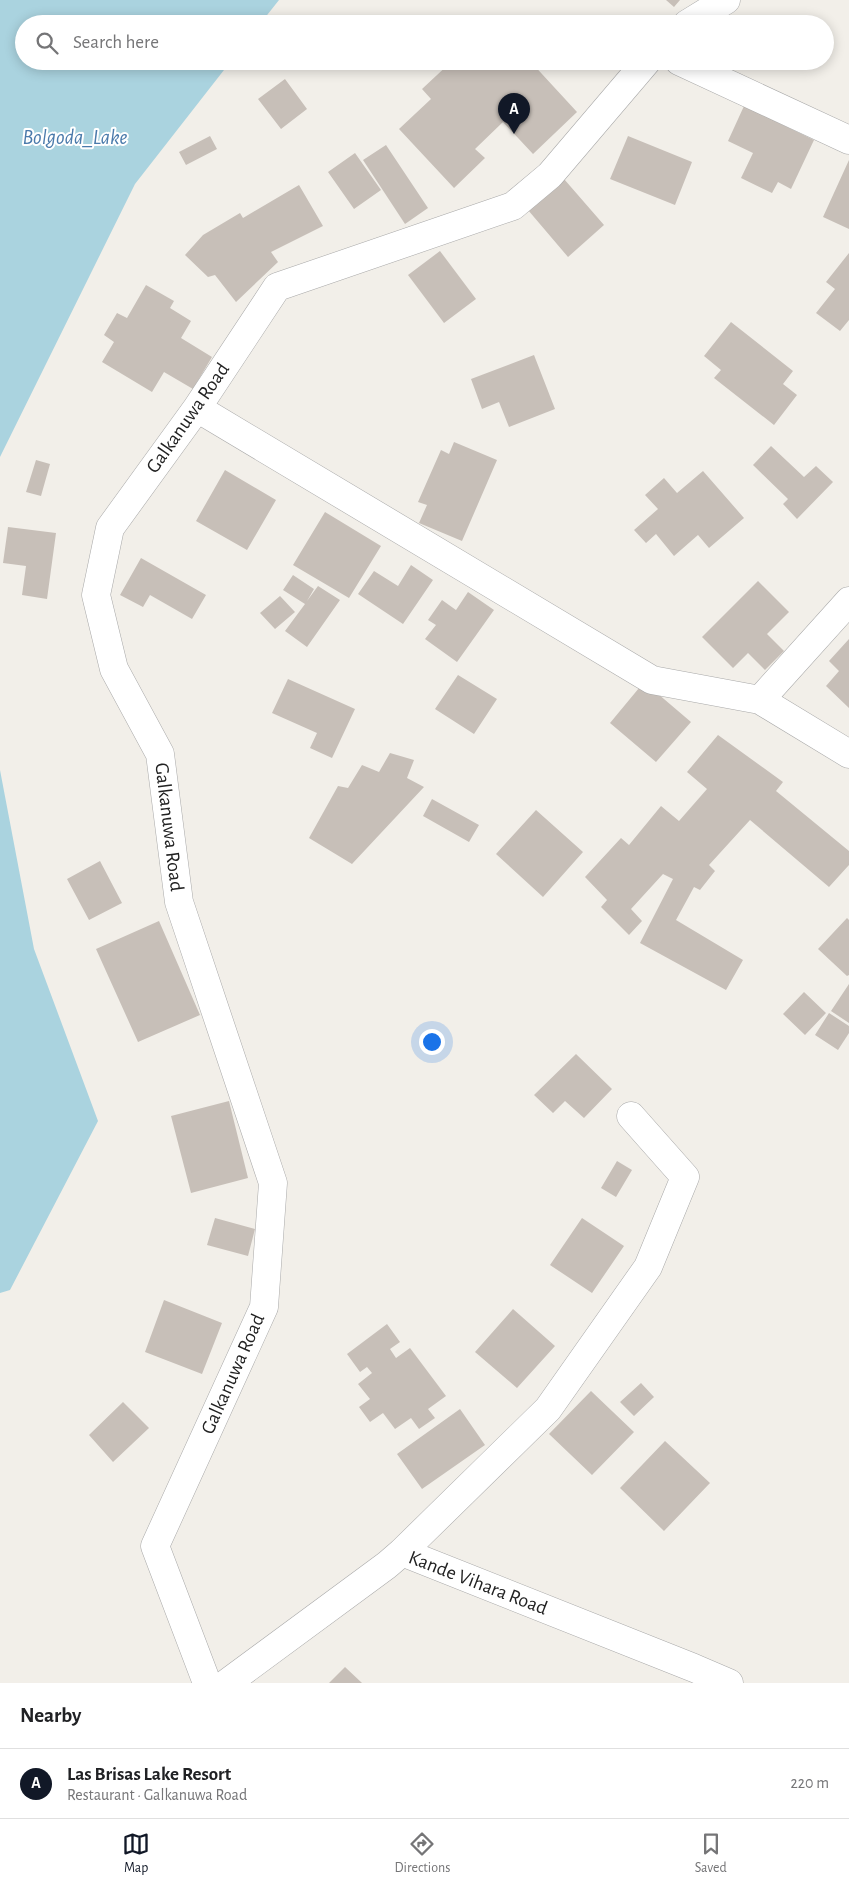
<!DOCTYPE html>
<meta charset="utf-8">
<style>
:root{--surface:#fff;--page:#f2f2f2;--text:#202124;--muted:#757577;--line:#e0e0e0;--accent:#111827}
body{margin:0;font-family:"Alegreya Sans",sans-serif;background:var(--page);color:var(--text)}
.you{position:absolute;left:431px;top:1041px;width:18px;height:18px;margin:-12px;border:4px solid #fff;border-radius:50%;background:#1a73e8;box-shadow:0 0 0 8px #1a73e833}
.badge{display:grid;place-items:center;width:32px;height:32px;border-radius:50%;background:var(--accent);color:#fff;font-size:16px;font-weight:700}
.pin{position:absolute;translate:-50% -41px;filter:drop-shadow(0 1px 2px #0008)}
.pin::after{content:'';position:absolute;top:26px;width:18px;height:15px;background:inherit;clip-path:polygon(0 0,100% 0,50% 100%)}
.list{margin:0;padding:0;list-style:none}
h2{display:flex;justify-content:space-between;align-items:center;height:65px;margin:0;padding:0 20px;font-size:21px}
h2 small{font-size:16px;font-weight:400;color:var(--muted)}
.list li{display:grid;grid-template-columns:32px 1fr auto;gap:15px;align-items:center;box-sizing:border-box;height:70px;padding:0 20px;border-top:1px solid var(--line)}
.list b{display:block;font-size:19px;white-space:nowrap}
.list p{margin:0;font-size:16px;white-space:nowrap;color:var(--muted)}
.list em{font-size:16px;font-style:normal;color:var(--muted)}
.icon{flex:none;width:28px;height:28px;fill:none;stroke:currentColor;stroke-width:2;stroke-linecap:round;stroke-linejoin:round}
.map{position:relative;flex:none;width:849px;height:1683px;overflow:hidden}
.search{position:absolute;background:var(--surface);box-shadow:0 2px 12px #0003;left:15px;right:15px;top:15px;height:55px;display:flex;align-items:center;gap:12px;box-sizing:border-box;padding:0 18px;border-radius:28px;color:var(--muted);font-size:19px}
.sheet{height:135px;background:var(--surface)}
nav{display:flex;justify-content:space-around;align-items:center;box-sizing:border-box;height:70px;border-top:1px solid var(--line);background:var(--surface);font-size:14px;color:var(--muted)}
nav a{display:grid;justify-items:center;gap:2px}
nav .on{color:var(--accent)}
.map>svg:first-child{display:block}
.water{fill:#aad3df}
.building{fill:#c7bfb8}
.lines{fill:none;stroke-linecap:round;stroke-linejoin:round}
.minor-casing{stroke:#a9a9a9;stroke-width:29}
.minor{stroke:#fff;stroke-width:28}
.labels{text-anchor:middle;dominant-baseline:central;stroke-width:4;stroke-linejoin:round;paint-order:stroke}
.street-label{font-size:20px;fill:#222;stroke:#fff}
.water-label{font-size:21px;font-style:italic;fill:#4a7aab;stroke:#fff}
</style>
<div class="map">
<svg width="849" height="1683" viewBox="0 0 849 1683">
<rect width="100%" height="100%" fill="#f2efe9"/>
<path class="water" d="M0,0h279l-19,24h-236v37h207l-96,123 -135,273z
M0,770l34,179 64,172 -88,169 -10,3z"/>
<path class="building" d="M666,0h14l-6,7z
M452,61h78l47,51 -44,42 -30,-32 -28,27 10,9 -31,30 -55,-59 32,-30 -9,-10z
M285,79l22,30 -26,20 -23,-30z
M744,106l70,34 -23,49 -13,-7 -6,11 -31,-15 12,-25 -25,-12z
M210,136l7,13 -31,16 -7,-13z
M628,136l64,26 -17,43 -65,-26z
M386,145l42,63 -23,16 -42,-64z
M355,153l26,37 -27,19 -26,-37z
M849,160v69l-26,-12z
M564,179l40,46 -36,32 -40,-47z
M299,185l24,41 -52,26 7,10 -42,40 -21,-27 -7,2 -23,-22 18,-20 37,-22 3,5z
M440,251l36,48 -32,24 -36,-48z
M849,253v67l-9,11 -24,-18 19,-24 -9,-7z
M146,285l28,16 -4,7 21,13 -10,17 31,19 -19,32 -29,-17 -12,20 -50,-30 12,-20 -10,-7 13,-22 10,5z
M731,322l62,49 -10,13 14,11 -23,30 -60,-47 7,-8 -17,-14z
M534,355l21,54 -46,18 -10,-25 -17,7 -11,-30z
M454,442l43,18 -35,81 -43,-18 8,-18 -9,-3 23,-52 8,4z
M771,446l33,31 12,-11 17,16 -36,37 -14,-15 5,-5 -35,-34z
M36,460l14,4 -9,32 -15,-4z
M225,470l51,30 -29,50 -51,-29z
M703,471l41,47 -35,30 -11,-13 -24,21 -18,-22 -10,9 -12,-13 24,-21 -13,-14 19,-17 13,15z
M325,512l56,34 -32,52 -56,-33z
M8,527l48,6 -9,66 -25,-4 4,-29 -23,-3z
M141,558l65,37 -14,24 -42,-24 -7,12 -23,-12z
M411,565l22,15 -30,44 -45,-30 16,-23 24,15z
M293,575l21,14 -7,12 11,-15 22,14 -33,47 -22,-16 20,-27 -22,-14z
M758,581l31,31 -22,22 17,17 -19,19 -17,-17 -15,15 -31,-31z
M468,592l26,18 -37,52 -32,-23 11,-14 -8,-5 14,-20 14,10z
M280,596l15,16 -20,17 -15,-16z
M849,639v69l-23,-22 13,-15 -10,-10z
M458,675l39,24 -23,35 -39,-25z
M288,679l67,30 -23,49 -22,-10 7,-15 -45,-20z
M644,682l47,40 -35,40 -46,-39z
M718,735l65,47 -7,9 73,60v14l-20,22 -79,-67 -41,45 6,6 -15,19 -6,-3 -18,33 67,40 -17,30 -86,-47 33,-64 -10,-5 -32,35 11,12 -13,14 -28,-28 6,-7 -22,-23 36,-39 8,7 32,-39 18,15 28,-32 -20,-17z
M390,753l24,7 -7,18 17,9 -72,77 -43,-26 29,-52 10,2 14,-23 17,7z
M432,799l47,26 -10,17 -46,-26z
M536,810l47,42 -40,45 -47,-43z
M100,861l22,42 -33,17 -22,-41z
M847,918l2,2v55l-2,1 -29,-27z
M159,921l41,94 -62,27 -42,-93z
M849,984v39l-18,-12z
M804,992l22,21 -21,22 -22,-21z
M829,1013l20,13v7l-11,17 -23,-15z
M576,1054l36,35 -28,29 -19,-17 -12,12 -19,-18z
M229,1101l19,77 -57,15 -20,-77z
M617,1161l15,9 -16,27 -15,-9z
M215,1218l40,11 -7,27 -41,-11z
M582,1218l42,28 -32,47 -42,-28z
M164,1300l58,23 -20,51 -57,-22z
M513,1309l42,37 -38,42 -42,-36z
M387,1324l13,18 -10,7 6,9 14,-10 36,48 -18,13 7,9 -16,11 -8,-11 -16,11 -12,-16 -13,9 -11,-15 11,-8 -12,-15 14,-11 -5,-6 -7,5 -13,-18z
M641,1383l13,14 -20,19 -14,-14z
M591,1391l43,41 -42,43 -43,-41z
M123,1402l26,26 -36,34 -24,-27z
M460,1409l25,36 -63,44 -25,-35z
M665,1441l45,42 -46,48 -44,-43z
M345,1667l17,16h-33z"/>
<g class="lines">
<defs>
<path id="minor" d="M687,24l39,-24
M679,61l170,79
M197,408l455,272 108,20 89,54
M760,700l89,-99
M402,1552l146,-143 100,-142 37,-90 -54,-61
M207,1683l-52,-137 109,-239 9,-124 -94,-281 -19,-148 -46,-85 -18,-74 14,-67 87,-120 80,-121 236,-81 37,-31 97,-114
M227,1683l160,-118 15,-13 292,116 35,15"/>
</defs>
<use href="#minor" class="minor-casing"/>
<use href="#minor" class="minor"/>
</g>
<g class="labels">
<g class="street-label">
<text transform="translate(188 418) rotate(-55)">Galkanuwa Road</text>
<text transform="translate(169 827) rotate(83)">Galkanuwa Road</text>
<text transform="translate(233 1374) rotate(-66)">Galkanuwa Road</text>
<text transform="translate(478 1583) rotate(21)">Kande Vihara Road</text>
</g>
<g class="water-label">
<text x="75" y="137">Bolgoda_Lake</text>
</g>
</g>
</svg>
<div class="you"></div>
<div class="pin badge" style="left:514px;top:134px">A</div>
<div class="search"><svg class="icon" aria-label="search" viewBox="0 0 24 24"><circle cx="10" cy="10" r="6"/><path d="M15 15l6 6"/></svg>Search here</div>
</div>
<section class="sheet">
<h2>Nearby<small></small></h2>
<ul class="list">
<li><span class="badge">A</span><div><b>Las Brisas Lake Resort</b><p>Restaurant · Galkanuwa Road</p></div><em>220 m</em></li>
</ul>
</section>
<nav>
<a class="on"><svg class="icon" aria-label="map" viewBox="0 0 24 24"><path d="M3 6l6-2 6 2 6-2v14l-6 2-6-2-6 2zM9 4v14M15 6v14"/></svg>Map</a>
<a><svg class="icon" aria-label="directions" viewBox="0 0 24 24"><path d="M12 3l9 9-9 9-9-9zM9 14v-3h6M13 9l2 2-2 2"/></svg>Directions</a>
<a><svg class="icon" aria-label="saved" viewBox="0 0 24 24"><path d="M7 4h10v16l-5-4-5 4z"/></svg>Saved</a>
</nav>
